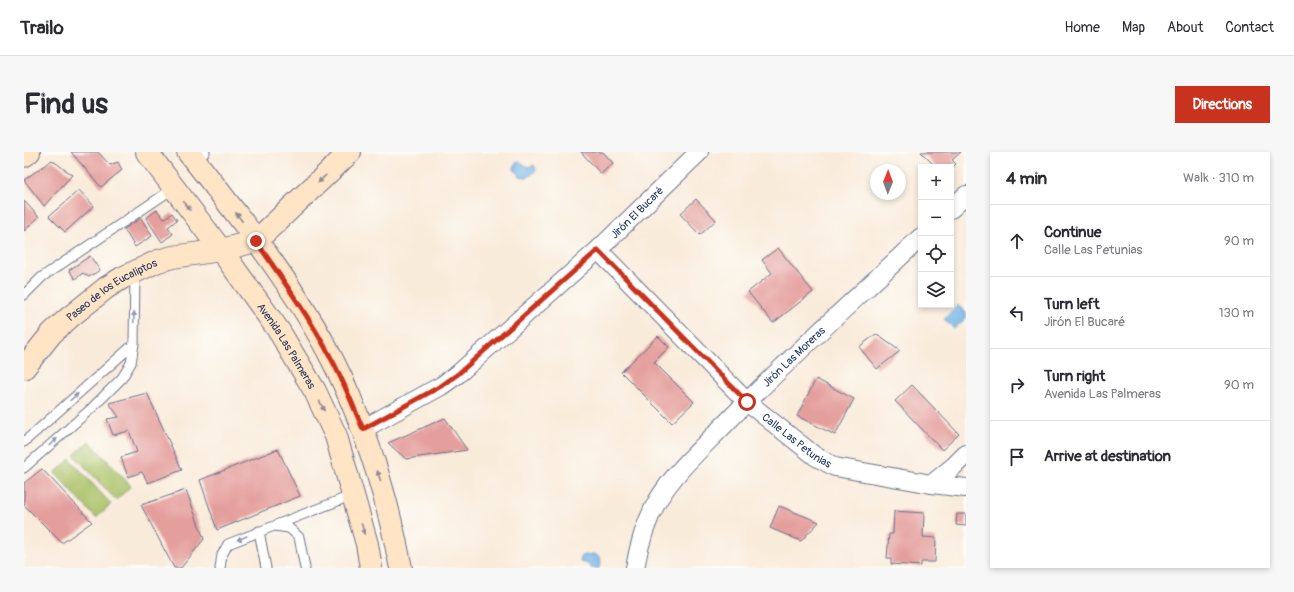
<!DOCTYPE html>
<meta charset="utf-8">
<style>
:root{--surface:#fff;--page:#f7f7f7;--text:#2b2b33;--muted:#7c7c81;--line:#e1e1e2;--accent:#c8321e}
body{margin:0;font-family:Pangolin,sans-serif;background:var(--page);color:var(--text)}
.controls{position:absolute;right:12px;top:12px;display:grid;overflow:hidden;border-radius:0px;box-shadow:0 2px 6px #0003}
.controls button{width:36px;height:36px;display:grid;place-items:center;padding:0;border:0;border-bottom:1px solid var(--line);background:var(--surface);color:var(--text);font:20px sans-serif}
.compass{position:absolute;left:846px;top:12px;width:36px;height:36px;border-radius:50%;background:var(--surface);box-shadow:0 2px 6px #0003;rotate:1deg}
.stop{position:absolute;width:12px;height:12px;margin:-9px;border:3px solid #c8321e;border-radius:50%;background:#fff}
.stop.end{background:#c8321e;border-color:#fff;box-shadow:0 1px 4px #0008}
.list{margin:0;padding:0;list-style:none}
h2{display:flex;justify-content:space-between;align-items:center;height:52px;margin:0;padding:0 16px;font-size:17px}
h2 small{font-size:13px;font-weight:400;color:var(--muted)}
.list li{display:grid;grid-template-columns:26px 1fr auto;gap:12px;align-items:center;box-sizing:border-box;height:72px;padding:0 16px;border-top:1px solid var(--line)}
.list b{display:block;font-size:15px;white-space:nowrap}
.list p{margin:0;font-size:13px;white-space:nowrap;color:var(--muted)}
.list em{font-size:13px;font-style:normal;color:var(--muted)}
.icon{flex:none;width:22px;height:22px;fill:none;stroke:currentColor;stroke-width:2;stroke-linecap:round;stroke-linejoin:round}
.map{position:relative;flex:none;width:942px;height:416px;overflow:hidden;border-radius:0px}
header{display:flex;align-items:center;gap:24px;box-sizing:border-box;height:56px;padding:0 20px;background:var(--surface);border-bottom:1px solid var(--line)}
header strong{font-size:19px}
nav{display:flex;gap:22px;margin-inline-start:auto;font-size:14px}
.intro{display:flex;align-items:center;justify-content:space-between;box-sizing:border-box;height:96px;padding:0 24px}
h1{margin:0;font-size:28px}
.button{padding:10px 18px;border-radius:0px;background:var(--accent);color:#fff;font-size:14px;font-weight:700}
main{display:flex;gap:24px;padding:0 24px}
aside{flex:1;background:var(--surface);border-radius:0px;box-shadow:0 2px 6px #0003}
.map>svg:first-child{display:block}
.green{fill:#aac268;stroke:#627863}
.water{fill:#75b6e9;stroke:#4872a4}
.building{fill:#e49e9c}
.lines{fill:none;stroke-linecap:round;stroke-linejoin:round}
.lane-casing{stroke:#697189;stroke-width:11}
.street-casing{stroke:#697189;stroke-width:20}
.secondary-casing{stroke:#697189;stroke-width:24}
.lane{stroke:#fff;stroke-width:9}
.street{stroke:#fff;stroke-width:18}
.secondary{stroke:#ffe4c6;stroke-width:22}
.oneway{fill:#8d8a92}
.oneway2{fill:#8d97ae}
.route{stroke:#c8321e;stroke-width:5}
.labels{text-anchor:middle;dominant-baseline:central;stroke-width:3.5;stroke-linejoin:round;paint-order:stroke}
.street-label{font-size:11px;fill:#1b2f5e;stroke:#fdfcf7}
</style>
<header>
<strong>Trailo</strong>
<nav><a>Home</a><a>Map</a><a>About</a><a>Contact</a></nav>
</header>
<div class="intro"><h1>Find us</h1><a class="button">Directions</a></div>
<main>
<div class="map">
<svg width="942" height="416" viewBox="0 0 942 416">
<rect width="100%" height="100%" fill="#fdfcf7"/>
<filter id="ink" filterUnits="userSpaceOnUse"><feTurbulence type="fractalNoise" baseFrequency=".025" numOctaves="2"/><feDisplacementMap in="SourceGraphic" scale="8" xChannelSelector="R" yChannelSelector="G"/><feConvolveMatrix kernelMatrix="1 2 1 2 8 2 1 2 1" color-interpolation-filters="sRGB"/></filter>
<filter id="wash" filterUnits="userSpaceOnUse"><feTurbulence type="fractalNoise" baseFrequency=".012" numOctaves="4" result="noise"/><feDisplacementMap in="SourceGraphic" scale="16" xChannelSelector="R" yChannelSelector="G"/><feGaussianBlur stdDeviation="0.9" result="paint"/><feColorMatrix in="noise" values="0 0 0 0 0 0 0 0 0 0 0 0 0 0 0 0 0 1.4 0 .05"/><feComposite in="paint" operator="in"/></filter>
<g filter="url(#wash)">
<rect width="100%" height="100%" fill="#f9ebda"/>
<path class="green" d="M65,289l42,45 -15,14 -42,-45z
M46,307l41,45 -15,14 -41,-45z"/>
<path class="water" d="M496,10l8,5 6,-2 2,4c-5,11 -18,11 -22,-1l2,-5z
M934,153l8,8v5l-12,11 -10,-10z
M570,402l5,3 2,7 -2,4h-8l-3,-4 -8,-2 1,-6z"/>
<g id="blocks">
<path class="building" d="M47,0h27l12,13 8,-3 4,8 -21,17z
M557,0h22l10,11 -12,11z
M897,0h40l-9,8 4,4 -5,5v-2h-15z
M28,8l20,15 -28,31 -20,-26z
M55,38l15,16 -29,26 -16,-16z
M672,47l20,21 -16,15 -20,-21z
M0,49l15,16 -15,14z
M133,58l7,9 8,-6 5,7 -9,7 5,7 -11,8 -16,-24z
M117,66l11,18 -17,11 -11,-18z
M754,96l35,44 -40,31 -25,-31 24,-19 -10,-13z
M66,104l10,14 -11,7 -6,-4 -8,6 -6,-9z
M852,182l24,17 -23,18 -18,-22z
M634,184l11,11 -15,15 40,40 -22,21 -51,-51z
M792,227l38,20 -19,36 -38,-19z
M888,233l47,49 -17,16 -47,-49z
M123,241l35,77 -34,13 -6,-11 -14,5 -7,-20 16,-5 -8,-21 -16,4 -6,-16 12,-2 -10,-14z
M421,266l22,32 -61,9 -18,-16z
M254,297l22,47 -83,34 -17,-50z
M18,317l50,53 -30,21 -38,-38v-22z
M162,338l18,49 -23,29h-7l-33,-63z
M755,354l40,16 -18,19 -31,-13z
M870,359l30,2 -1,24 13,1 -1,24h-14v4l-30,-2v-6h-4l2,-24h4z
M933,362h9v12l-10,-1z"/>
</g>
</g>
<g filter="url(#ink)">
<use href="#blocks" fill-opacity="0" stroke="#697189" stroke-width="1"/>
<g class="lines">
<defs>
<path id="lane" d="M172,11l9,-11
M0,143l18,-18 132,-89
M0,290l110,-98
M0,316l69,-61 29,-29 9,-15 3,-19 1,-71
M252,373l77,-30
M235,379l7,37
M196,416l2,-13 6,-11 46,-18 15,2 10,9 6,31"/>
<g id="street">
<path d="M927,57l15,-14"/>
<path id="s1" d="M574,98l149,152 68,54 20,11 97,17 34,4"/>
<path id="s2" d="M339,277l78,-43 17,-12 140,-124 101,-98"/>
<path d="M908,332l22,-18 12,-12"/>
<path id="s3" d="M611,416c4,-24 11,-47 23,-68 18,-30 46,-54 70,-79 62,-64 129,-123 193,-184"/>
</g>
<g id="secondary">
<path id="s4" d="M123,0l74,98 58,81 36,60 21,45 31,108 4,24"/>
<path d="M164,0c52,66 107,134 145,209 33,66 54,135 68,207"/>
<path d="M0,4l5,-4"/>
<path id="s5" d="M0,216l28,-35 18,-16 36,-29 16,-10 36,-17 15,-4 48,-7 35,-9 94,-89"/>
</g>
</defs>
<use href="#lane" class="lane-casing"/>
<use href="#street" class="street-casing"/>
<use href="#secondary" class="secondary-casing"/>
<use href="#lane" class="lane"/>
<use href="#street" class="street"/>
<use href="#secondary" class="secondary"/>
</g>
<defs><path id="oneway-solid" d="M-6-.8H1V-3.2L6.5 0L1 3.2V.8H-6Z"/></defs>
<g class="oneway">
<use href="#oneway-solid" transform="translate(298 27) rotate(136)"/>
<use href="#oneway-solid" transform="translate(163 54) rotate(53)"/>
<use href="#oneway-solid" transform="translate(215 65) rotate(-127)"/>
<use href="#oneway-solid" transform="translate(298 254) rotate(64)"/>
<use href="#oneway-solid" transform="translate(355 324) rotate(-108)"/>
<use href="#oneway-solid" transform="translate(339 377) rotate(74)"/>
</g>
<g class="oneway2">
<use href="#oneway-solid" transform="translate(110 165) rotate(-88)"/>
<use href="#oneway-solid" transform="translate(50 245) rotate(-42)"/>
<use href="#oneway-solid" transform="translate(29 290) rotate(-42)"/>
<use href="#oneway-solid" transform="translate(218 386) rotate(157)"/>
</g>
</g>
<g class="lines" filter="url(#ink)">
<path class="route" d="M232,89c27,39 54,77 76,119 12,22 21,46 31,69l78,-43 17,-12 140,-124 149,152"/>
</g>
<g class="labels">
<g class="street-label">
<text stroke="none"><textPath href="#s2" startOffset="351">Jirón El Bucaré</textPath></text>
<text stroke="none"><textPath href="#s5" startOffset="119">Paseo de los Eucaliptos</textPath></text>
<text stroke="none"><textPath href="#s4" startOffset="239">Avenida Las Palmeras</textPath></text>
<text stroke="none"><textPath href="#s3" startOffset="270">Jirón Las Moreras</textPath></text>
<text stroke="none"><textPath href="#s1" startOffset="276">Calle Las Petunias</textPath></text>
</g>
</g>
</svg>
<div class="controls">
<button>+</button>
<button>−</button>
<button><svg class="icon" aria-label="locate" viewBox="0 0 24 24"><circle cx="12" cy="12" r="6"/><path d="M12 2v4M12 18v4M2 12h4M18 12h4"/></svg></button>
<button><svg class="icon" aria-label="layers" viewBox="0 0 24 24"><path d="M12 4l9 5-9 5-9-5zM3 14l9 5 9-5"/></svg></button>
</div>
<svg class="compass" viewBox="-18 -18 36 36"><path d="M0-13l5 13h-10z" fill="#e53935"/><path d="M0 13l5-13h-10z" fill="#7c7c81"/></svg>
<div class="stop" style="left:723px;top:250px"></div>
<div class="stop end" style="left:232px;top:89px"></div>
</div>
<aside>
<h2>4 min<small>Walk · 310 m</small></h2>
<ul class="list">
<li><svg class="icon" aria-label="ahead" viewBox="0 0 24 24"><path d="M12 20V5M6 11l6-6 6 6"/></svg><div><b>Continue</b><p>Calle Las Petunias</p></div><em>90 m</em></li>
<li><svg class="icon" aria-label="left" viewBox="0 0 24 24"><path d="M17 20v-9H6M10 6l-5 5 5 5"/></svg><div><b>Turn left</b><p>Jirón El Bucaré</p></div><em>130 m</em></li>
<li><svg class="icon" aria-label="right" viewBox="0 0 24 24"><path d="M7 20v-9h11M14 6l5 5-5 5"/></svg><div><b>Turn right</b><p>Avenida Las Palmeras</p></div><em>90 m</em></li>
<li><svg class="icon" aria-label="arrive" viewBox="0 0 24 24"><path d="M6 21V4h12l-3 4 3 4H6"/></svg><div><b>Arrive at destination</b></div></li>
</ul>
</aside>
</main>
